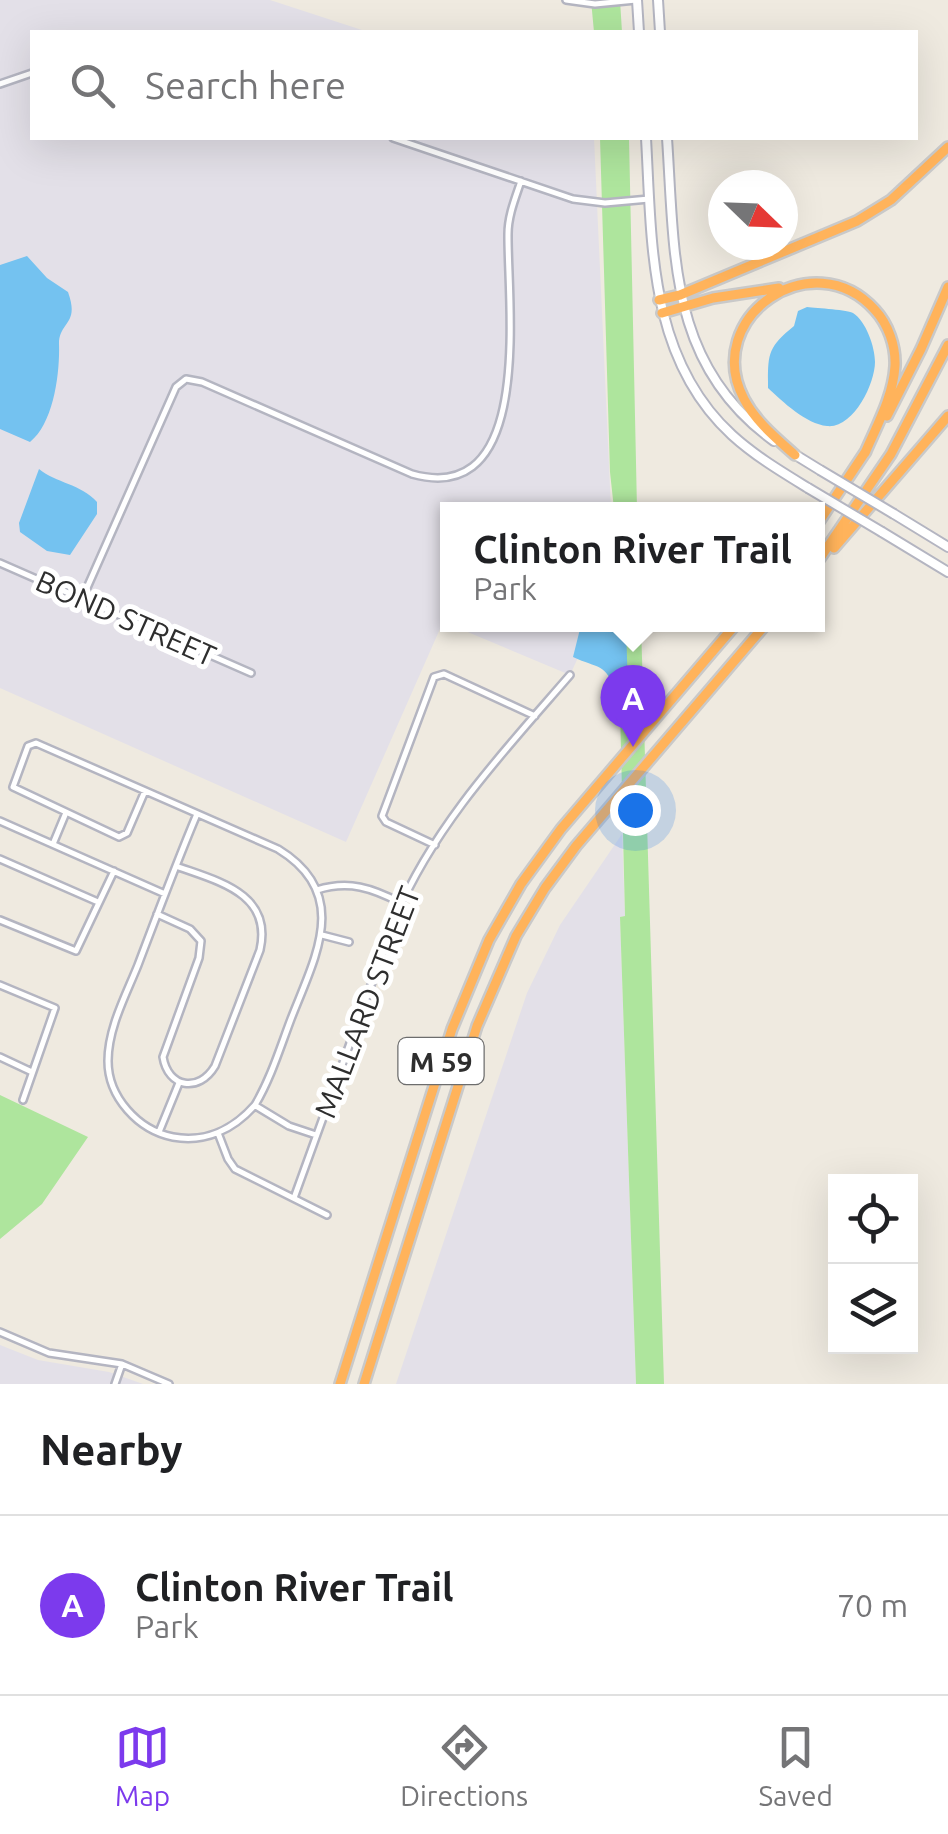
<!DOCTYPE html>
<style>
:root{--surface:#fff;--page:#f6f6f6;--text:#202124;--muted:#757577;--line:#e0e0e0;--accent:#7c3aed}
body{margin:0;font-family:Ubuntu,sans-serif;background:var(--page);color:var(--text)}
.controls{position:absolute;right:30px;bottom:30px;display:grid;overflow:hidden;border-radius:0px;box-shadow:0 10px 40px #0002}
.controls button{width:90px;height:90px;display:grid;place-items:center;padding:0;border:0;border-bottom:2px solid var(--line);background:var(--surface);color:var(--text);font:50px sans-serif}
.compass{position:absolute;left:708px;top:170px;width:90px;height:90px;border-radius:50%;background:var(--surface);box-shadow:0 10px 40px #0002;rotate:113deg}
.you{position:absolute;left:635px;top:810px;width:35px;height:35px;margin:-25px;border:8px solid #fff;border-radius:50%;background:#1a73e8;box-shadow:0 0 0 15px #1a73e833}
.badge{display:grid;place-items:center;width:65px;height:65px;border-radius:50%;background:var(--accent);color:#fff;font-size:32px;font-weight:700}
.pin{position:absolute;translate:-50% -82px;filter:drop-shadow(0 2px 5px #0008)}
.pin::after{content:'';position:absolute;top:52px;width:35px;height:30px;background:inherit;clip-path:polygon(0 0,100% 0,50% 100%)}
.popup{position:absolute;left:440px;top:502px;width:385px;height:130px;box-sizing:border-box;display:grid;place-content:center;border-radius:0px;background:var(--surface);filter:drop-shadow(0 2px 8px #0005);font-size:32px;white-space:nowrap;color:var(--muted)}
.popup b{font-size:38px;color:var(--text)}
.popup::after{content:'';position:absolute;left:50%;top:100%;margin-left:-20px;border:20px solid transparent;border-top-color:var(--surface)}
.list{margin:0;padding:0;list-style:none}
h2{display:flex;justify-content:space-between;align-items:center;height:130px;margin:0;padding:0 40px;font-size:42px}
h2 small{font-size:32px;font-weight:400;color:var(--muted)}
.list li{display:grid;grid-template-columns:65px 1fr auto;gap:30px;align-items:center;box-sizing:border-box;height:180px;padding:0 40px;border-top:2px solid var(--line)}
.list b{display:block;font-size:38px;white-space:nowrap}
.list p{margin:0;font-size:32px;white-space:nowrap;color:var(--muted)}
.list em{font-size:32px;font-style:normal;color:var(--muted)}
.icon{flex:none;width:55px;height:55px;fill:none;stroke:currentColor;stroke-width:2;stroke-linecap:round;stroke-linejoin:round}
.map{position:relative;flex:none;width:948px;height:1384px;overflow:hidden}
.search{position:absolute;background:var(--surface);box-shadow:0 10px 40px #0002;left:30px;right:30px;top:30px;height:110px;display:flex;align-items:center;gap:25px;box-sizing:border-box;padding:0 35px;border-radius:0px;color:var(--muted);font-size:38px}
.sheet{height:310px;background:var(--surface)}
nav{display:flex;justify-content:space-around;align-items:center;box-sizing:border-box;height:140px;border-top:2px solid var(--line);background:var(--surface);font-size:28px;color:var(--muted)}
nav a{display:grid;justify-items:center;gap:5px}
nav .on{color:var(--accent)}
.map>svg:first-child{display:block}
.industrial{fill:#e3e0e8}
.green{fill:#aee59d}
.water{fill:#74c2f0}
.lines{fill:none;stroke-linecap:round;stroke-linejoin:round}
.street-casing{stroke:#b4b5c1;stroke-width:10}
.secondary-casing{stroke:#b4b5c1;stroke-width:12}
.highway-casing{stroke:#c9c9c9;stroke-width:14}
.street{stroke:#fff;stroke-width:5}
.secondary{stroke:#fff;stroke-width:8}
.highway{stroke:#ffb35b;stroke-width:9}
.secondary-bridge-casing{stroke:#b4b5c1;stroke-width:12;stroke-linecap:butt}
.secondary-bridge{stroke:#fff;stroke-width:8}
.labels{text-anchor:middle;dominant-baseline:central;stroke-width:10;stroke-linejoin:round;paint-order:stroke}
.shield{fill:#fff;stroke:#6d6d6d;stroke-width:2.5}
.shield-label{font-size:28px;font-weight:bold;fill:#2e2e2e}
.street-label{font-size:30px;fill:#2e2e2e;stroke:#fff}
</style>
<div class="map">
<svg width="948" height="1384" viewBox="0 0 948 1384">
<rect width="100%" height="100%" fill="#efeae0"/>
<path class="industrial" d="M0,0h270l98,32h-336v106h562l17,371 -163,1v113l-5,-1 -97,220 -346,-154z
M451,625h142l-23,50z
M622,834l3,82 -5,1 16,467h-240l131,-391 33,-68z
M0,1345l38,15 71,12 34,12h-143z"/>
<path class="green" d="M591,0h29l2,32h-28z
M600,138h29l8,371h-23l-4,-37z
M618,625h23l23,759h-28l-16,-467 5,-1z
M0,1095l88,42 -46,67 -42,35z"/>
<path class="water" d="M27,256l20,22 21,14c12,33 -9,29 -9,52 1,28 -5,79 -29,98l-30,-13v-164z
M807,307c10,1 42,3 46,6 13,8 22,34 22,49 0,22 -22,67 -48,64 -21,-2 -44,-24 -59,-38 0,-34 -1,-40 26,-62l4,-15z
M39,469c17,14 42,15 58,33v12l-27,41 -23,-4 -27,-19 -1,-9z
M581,625h45l2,66 -3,8 -10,-7c-9,-30 -17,-23 -42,-35z"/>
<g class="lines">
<defs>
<path id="street" d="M566,0l29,4 41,-4
M0,84l32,-11
M393,138l180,61 32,4 44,-4
M0,563l251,110
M82,599l94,-212 10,-8 16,3 210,92c124,35 95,-174 96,-240 0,-18 7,-35 13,-53
M145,791l-18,42 -8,4 -106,-50 15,-41 8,-3 242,106c74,45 37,108 13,170 -11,29 -20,59 -36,86 -21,24 -49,38 -82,32 -35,-7 -65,-40 -65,-76 0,-33 18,-66 30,-96 19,-50 38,-101 59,-151
M0,821l165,73
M53,844l12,-29
M435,845l-49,-23 -4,-6 52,-139 10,-3 91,42
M0,859l98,43
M317,890c32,-10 55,-2 84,13
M157,914l33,15 11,12 -2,17 -36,99c5,31 36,36 52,9l45,-116c13,-57 -43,-69 -84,-84
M0,920l76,31 38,-80
M322,935l27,7
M0,985l55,23 -32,92
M0,1057l32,15
M256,1106l33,20 27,9
M159,1132l20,-49
M218,1133l10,26 7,10 92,46
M294,1198l102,-282c38,-91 110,-167 174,-241
M0,1332l49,21 73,11 47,20
M115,1384l7,-20"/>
<path id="secondary" d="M637,0l2,32
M658,0l2,32
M646,138c6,104 2,220 86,297 23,21 50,37 76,53
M667,138c8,116 1,227 107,303
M794,454l26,16
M894,514l54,33
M882,532l66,40"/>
<path id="highway" d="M659,300l21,-5 177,-74 34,-21 57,-53
M662,313l51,-15 66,-10
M887,416l34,-67 27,-62
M795,455c-19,-17 -39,-33 -51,-56 -43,-82 69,-158 131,-89 13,14 21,36 20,56 -2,31 -18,59 -30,87
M818,523l48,-72
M834,548l114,-132
M818,561l73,-107 57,-109
M340,1384l112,-355 37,-89 32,-56 40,-55 175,-205
M364,1384l113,-358 39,-90 29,-48 31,-42 190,-222"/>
</defs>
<use href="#street" class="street-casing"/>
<use href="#secondary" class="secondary-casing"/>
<use href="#highway" class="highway-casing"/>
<use href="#street" class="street"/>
<use href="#secondary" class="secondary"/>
<use href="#highway" class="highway"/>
<defs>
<path id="secondary-bridge" d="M820,470l74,44
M808,488l74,44"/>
</defs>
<use href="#secondary-bridge" class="secondary-bridge-casing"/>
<use href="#secondary-bridge" class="secondary-bridge"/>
</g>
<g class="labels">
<rect class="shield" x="398.5" y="1038" width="85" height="46" rx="8"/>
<g class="shield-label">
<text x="441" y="1061">M 59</text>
</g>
<g class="street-label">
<text transform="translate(126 618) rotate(24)">BOND STREET</text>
<text transform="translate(367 1002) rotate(-69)">MALLARD STREET</text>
</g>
</g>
</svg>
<div class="controls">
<button><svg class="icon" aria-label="locate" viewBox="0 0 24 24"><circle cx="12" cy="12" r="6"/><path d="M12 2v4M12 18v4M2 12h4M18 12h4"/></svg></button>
<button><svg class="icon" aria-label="layers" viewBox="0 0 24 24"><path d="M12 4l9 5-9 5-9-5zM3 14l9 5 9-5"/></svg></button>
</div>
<svg class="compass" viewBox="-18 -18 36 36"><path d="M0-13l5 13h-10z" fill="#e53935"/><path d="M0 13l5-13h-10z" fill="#757577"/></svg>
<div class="you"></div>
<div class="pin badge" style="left:633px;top:747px">A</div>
<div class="popup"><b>Clinton River Trail</b>Park</div>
<div class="search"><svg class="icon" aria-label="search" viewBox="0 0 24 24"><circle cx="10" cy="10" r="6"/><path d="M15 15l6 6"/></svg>Search here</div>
</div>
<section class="sheet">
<h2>Nearby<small></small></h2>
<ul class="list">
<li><span class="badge">A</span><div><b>Clinton River Trail</b><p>Park</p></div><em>70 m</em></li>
</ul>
</section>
<nav>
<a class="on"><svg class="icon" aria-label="map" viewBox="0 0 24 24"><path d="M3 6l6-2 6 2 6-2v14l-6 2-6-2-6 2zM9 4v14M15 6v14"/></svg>Map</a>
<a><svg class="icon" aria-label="directions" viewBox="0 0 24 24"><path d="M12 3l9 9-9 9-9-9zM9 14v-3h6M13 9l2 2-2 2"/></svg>Directions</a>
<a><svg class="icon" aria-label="saved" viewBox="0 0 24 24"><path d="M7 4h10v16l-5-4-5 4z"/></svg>Saved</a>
</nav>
